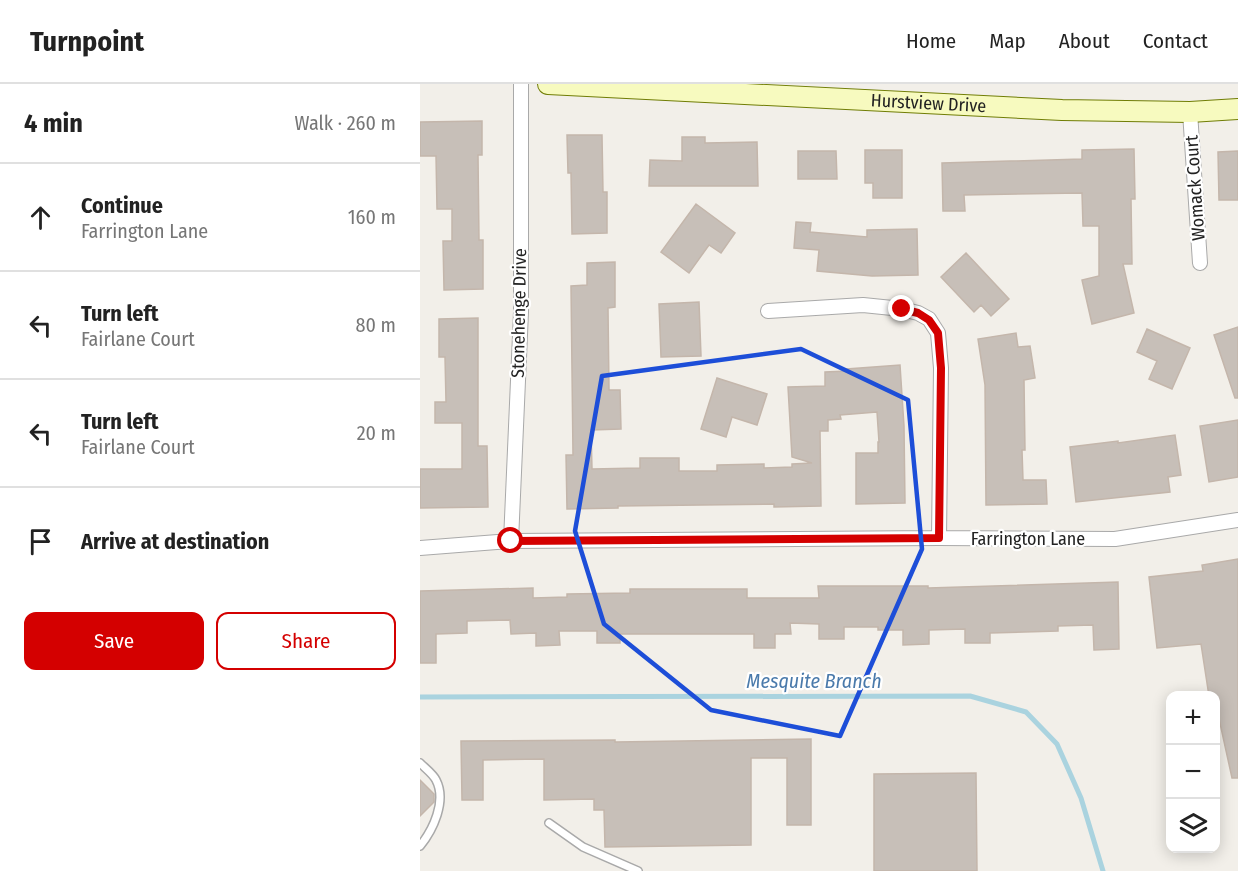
<!DOCTYPE html>
<meta charset="utf-8">
<style>
:root{--surface:#fff;--page:#f2f2f2;--text:#222;--muted:#767676;--line:#e0e0e0;--accent:#d40000}
body{margin:0;font-family:"Fira Sans Condensed",sans-serif;background:var(--page);color:var(--text)}
.controls{position:absolute;right:18px;bottom:18px;display:grid;overflow:hidden;border-radius:12px;box-shadow:0 3px 15px #0003}
.controls button{width:54px;height:54px;display:grid;place-items:center;padding:0;border:0;border-bottom:2px solid var(--line);background:var(--surface);color:var(--text);font:30px sans-serif}
.stop{position:absolute;width:18px;height:18px;margin:-14px;border:4px solid #d40000;border-radius:50%;background:#fff}
.stop.end{background:#d40000;border-color:#fff;box-shadow:0 2px 6px #0008}
.list{margin:0;padding:0;list-style:none}
h2{display:flex;justify-content:space-between;align-items:center;height:78px;margin:0;padding:0 24px;font-size:26px}
h2 small{font-size:20px;font-weight:400;color:var(--muted)}
.list li{display:grid;grid-template-columns:39px 1fr auto;gap:18px;align-items:center;box-sizing:border-box;height:108px;padding:0 24px;border-top:2px solid var(--line)}
.list b{display:block;font-size:22px;white-space:nowrap}
.list p{margin:0;font-size:20px;white-space:nowrap;color:var(--muted)}
.list em{font-size:20px;font-style:normal;color:var(--muted)}
.actions{display:flex;gap:12px;padding:18px 24px}
.actions a{flex:1;padding:14px 0;border:2px solid var(--accent);border-radius:12px;text-align:center;font-size:21px;color:var(--accent)}
.actions .main{background:var(--accent);color:#fff}
.icon{flex:none;width:33px;height:33px;fill:none;stroke:currentColor;stroke-width:2;stroke-linecap:round;stroke-linejoin:round}
.map{position:relative;flex:none;width:818px;height:787px;overflow:hidden}
header{display:flex;align-items:center;gap:36px;box-sizing:border-box;height:84px;padding:0 30px;background:var(--surface);border-bottom:2px solid var(--line)}
header strong{font-size:28px}
nav{display:flex;gap:33px;margin-inline-start:auto;font-size:21px}
main{display:flex}
aside{flex:1;background:var(--surface)}
.map>svg:first-child{display:block}
.lines{fill:none;stroke-linecap:round;stroke-linejoin:round}
.stream{stroke:#aad3df;stroke-width:5}
.building{fill:#c7bfb8;stroke:#c4b6ab;stroke-width:1.5}
.lane-casing{stroke:#a9a9a9;stroke-width:10}
.street-casing{stroke:#a9a9a9;stroke-width:16}
.secondary-casing{stroke:#707d05;stroke-width:22}
.lane{stroke:#fff;stroke-width:7}
.street{stroke:#fff;stroke-width:14}
.secondary{stroke:#f7fabf;stroke-width:20}
.route{stroke:#d40000;stroke-width:8}
.marked{fill:none;stroke:#1d4ed8;stroke-width:4.5;stroke-linejoin:round}
.labels{text-anchor:middle;dominant-baseline:central;stroke-width:4.5;stroke-linejoin:round;paint-order:stroke}
.street-label{font-size:18px;fill:#222;stroke:#fff}
.water-label{font-size:20px;font-style:italic;fill:#4a7aab;stroke:#fff}
</style>
<header>
<strong>Turnpoint</strong>
<nav><a>Home</a><a>Map</a><a>About</a><a>Contact</a></nav>
</header>
<main>
<aside>
<h2>4 min<small>Walk · 260 m</small></h2>
<ul class="list">
<li><svg class="icon" aria-label="ahead" viewBox="0 0 24 24"><path d="M12 20V5M6 11l6-6 6 6"/></svg><div><b>Continue</b><p>Farrington Lane</p></div><em>160 m</em></li>
<li><svg class="icon" aria-label="left" viewBox="0 0 24 24"><path d="M17 20v-9H6M10 6l-5 5 5 5"/></svg><div><b>Turn left</b><p>Fairlane Court</p></div><em>80 m</em></li>
<li><svg class="icon" aria-label="left" viewBox="0 0 24 24"><path d="M17 20v-9H6M10 6l-5 5 5 5"/></svg><div><b>Turn left</b><p>Fairlane Court</p></div><em>20 m</em></li>
<li><svg class="icon" aria-label="arrive" viewBox="0 0 24 24"><path d="M6 21V4h12l-3 4 3 4H6"/></svg><div><b>Arrive at destination</b></div></li>
</ul>
<div class="actions"><a class="main">Save</a><a>Share</a></div>
</aside>
<div class="map">
<svg width="818" height="787" viewBox="0 0 818 787">
<rect width="100%" height="100%" fill="#f2efe9"/>
<g class="lines">
<path class="stream" d="M0,613l550,-1 56,16 31,32 24,54 22,73"/>
</g>
<path class="building" d="M62,37v34h-4l1,85h4v49l-39,1 -1,-49h9v-32h-15l-1,-53h-16v-34z
M147,51h35l1,57h4v41l-35,1 -1,-61h-3z
M262,53h23v6l52,-1 1,44h-109l1,-26 32,1z
M714,65l1,50h-4l1,65h-9l11,49 -42,11 -10,-44 17,-4v-50h-16l-1,-33 -118,2 1,16h-22l-1,-48 140,-4v-9z
M445,66h37v48h-29v-15h-8z
M378,67h38l1,28h-39z
M818,67v49h-19l-1,-48z
M276,120l39,29 -14,20 -12,-8 -20,28 -28,-21z
M376,138l15,1 -1,9 57,5v-7l50,-1 1,46 -46,1 -55,-5 2,-21 -25,-2z
M546,169l43,46 -18,17 -10,-11 -7,7 -33,-35z
M195,178v45l-7,1 1,82h11l1,39 -30,1 1,39 48,-1v-10h39v13h38v-6l47,-1v4l28,-1v-3l20,-1 -20,-6 -4,-70 37,-1v-14l23,-1 -1,-2 53,-4 4,61 1,77 -49,1v-51h22v-11h1l-2,-30 -37,3 1,4 -13,1v11h-8l1,75 -47,1v-3l-156,2v2l-51,1 -1,-54h7l-2,-169 16,-1v-22z
M279,218l2,54 -40,1 -2,-53z
M58,234v128h9l1,61 -68,1v-39h42v-46h-27v-21h11l-1,-45h-6v-38z
M818,243v71h-3l-21,-63z
M727,245l43,19 -18,41 -23,-10 8,-18 -20,-9z
M596,249l2,14 12,-1 5,32 -11,2 1,70h-3l1,30h23l1,24 -61,1 -1,-120 -7,-46z
M297,294l50,16 -10,31 -25,-8 -6,20 -25,-8z
M818,336v57l-29,5 -9,-56z
M755,351l6,40 -13,2 2,15 -94,10 -6,-55 48,-6v2z
M818,475v219h-6l-14,-64 -3,1v-19h-6l-8,-52 -44,4 -8,-71 54,-6 -1,-6z
M698,498l1,67 -25,1 -1,-25 -35,1v5l-68,2v10h-25v-14l-36,1v14l-26,1v-15h-25v-3h-34v12h-25v-15l-29,-1 1,11h-16v14h-21v-14h-134v9h-23v-12h-38l1,14 -24,1v-13l-25,1 -1,-14 -43,1v12l-31,1v29h-16v-72l113,-3v10l34,-1v-3l63,-1v-4h117v9h72l-1,-12h110v2z
M391,655v86h-24v-67h-36v87l-146,2 -1,-37h-10v-11l-50,1v-41l-61,1v40h-21l-1,-59 154,-1v2z
M556,689l1,98h-103v-97z
M0,696l14,14v8l-14,14z"/>
<g class="lines">
<defs>
<path id="lane" d="M0,679c5,5 13,11 16,17 11,21 -3,50 -16,66
M129,739l34,24 55,24"/>
<path id="street" d="M770,28l10,151
M348,227l95,-6 39,4 16,4 11,6 9,14 3,35 -2,170
M91,457l10,-229v-228
M0,464l91,-7 428,-3 176,1 123,-19"/>
<g id="secondary">
<path id="s1" d="M128,0l514,26 128,2 48,-3"/>
</g>
</defs>
<use href="#lane" class="lane-casing"/>
<use href="#street" class="street-casing"/>
<use href="#secondary" class="secondary-casing"/>
<use href="#lane" class="lane"/>
<use href="#street" class="street"/>
<use href="#secondary" class="secondary"/>
</g>
<g class="lines">
<path class="route" d="M91,457l428,-3 2,-170 -3,-35 -9,-13 -11,-7 -16,-4"/>
</g>
<path class="marked" d="M381,265l107,51 14,149 -82,187 -129,-26 -107,-86 -29,-93 27,-155z"/>
<g class="labels">
<g class="street-label">
<text stroke="none"><textPath href="#s1" startOffset="381">Hurstview Drive</textPath></text>
<text transform="translate(775 104) rotate(-94)">Womack Court</text>
<text transform="translate(99 229) rotate(-89)">Stonehenge Drive</text>
<text x="608" y="455">Farrington Lane</text>
</g>
<g class="water-label">
<text x="394" y="597">Mesquite Branch</text>
</g>
</g>
</svg>
<div class="controls">
<button>+</button>
<button>−</button>
<button><svg class="icon" aria-label="layers" viewBox="0 0 24 24"><path d="M12 4l9 5-9 5-9-5zM3 14l9 5 9-5"/></svg></button>
</div>
<div class="stop" style="left:91px;top:457px"></div>
<div class="stop end" style="left:482px;top:225px"></div>
</div>
</main>
